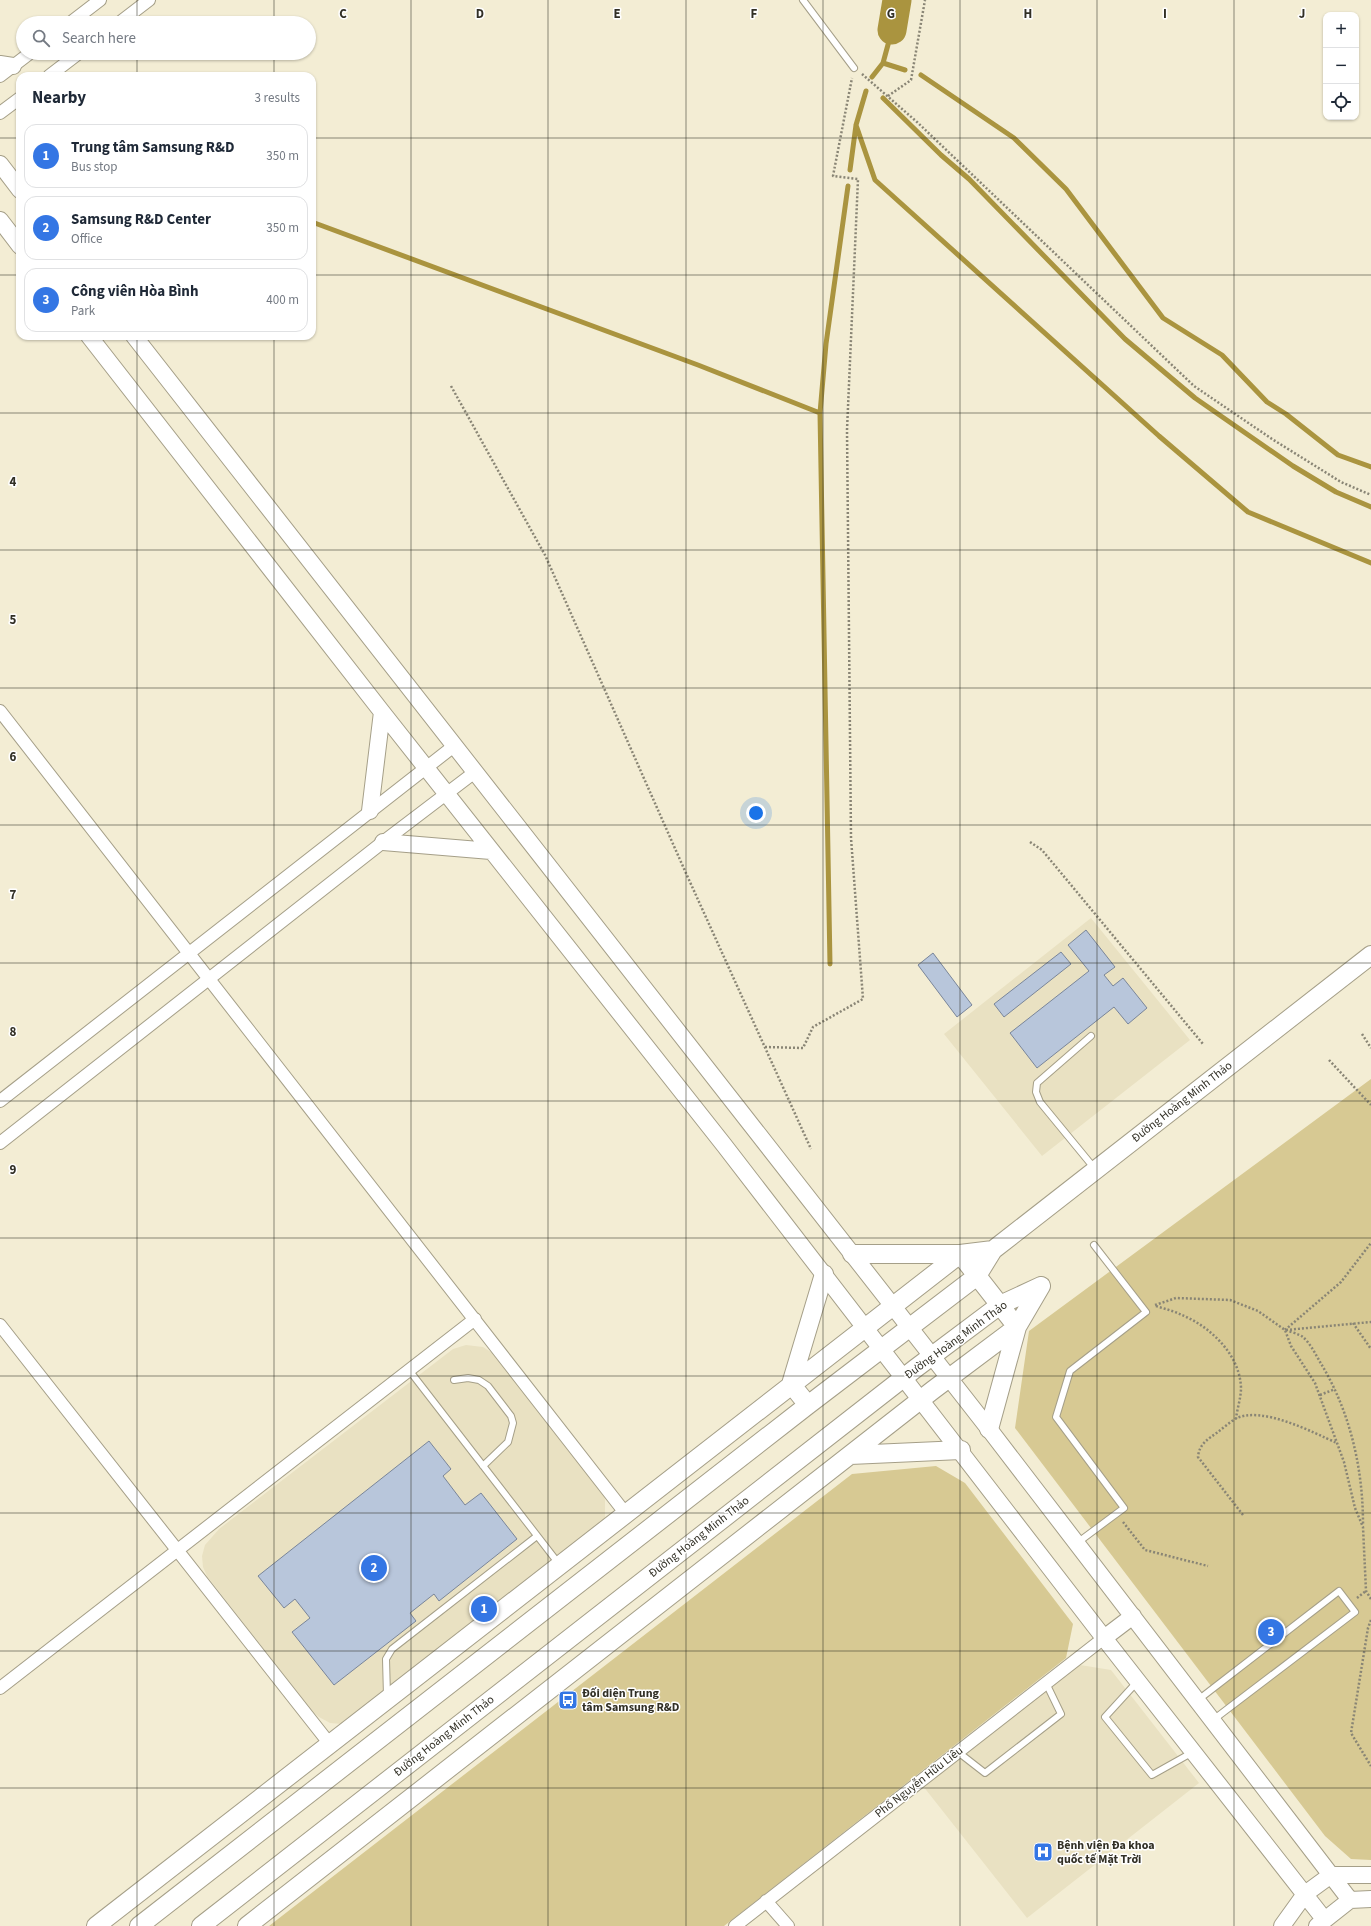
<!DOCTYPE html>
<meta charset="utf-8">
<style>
:root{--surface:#fff;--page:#f2f2f3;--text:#1f2937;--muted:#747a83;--line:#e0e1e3;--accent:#3476e4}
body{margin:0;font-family:"Source Sans 3",sans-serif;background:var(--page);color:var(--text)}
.controls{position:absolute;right:12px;top:12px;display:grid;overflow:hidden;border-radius:8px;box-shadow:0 1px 3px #0004}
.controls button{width:36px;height:36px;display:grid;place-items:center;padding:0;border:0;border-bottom:1px solid var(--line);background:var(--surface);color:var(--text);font:20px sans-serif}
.you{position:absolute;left:756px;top:813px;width:14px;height:14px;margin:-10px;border:3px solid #fff;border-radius:50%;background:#1a73e8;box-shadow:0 0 0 6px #1a73e833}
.badge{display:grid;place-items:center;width:26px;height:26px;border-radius:50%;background:var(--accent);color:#fff;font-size:13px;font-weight:700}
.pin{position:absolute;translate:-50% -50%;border:2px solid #fff;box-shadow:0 1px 4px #0006}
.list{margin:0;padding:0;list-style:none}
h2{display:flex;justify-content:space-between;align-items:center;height:52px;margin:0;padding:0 16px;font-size:17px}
h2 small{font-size:13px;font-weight:400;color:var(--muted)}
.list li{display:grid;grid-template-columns:26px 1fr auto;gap:12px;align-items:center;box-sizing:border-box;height:64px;margin:0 8px 8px;padding:0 8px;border:1px solid var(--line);border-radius:12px}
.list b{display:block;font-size:15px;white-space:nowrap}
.list p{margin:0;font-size:13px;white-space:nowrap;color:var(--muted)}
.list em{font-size:13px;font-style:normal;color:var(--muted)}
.icon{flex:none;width:22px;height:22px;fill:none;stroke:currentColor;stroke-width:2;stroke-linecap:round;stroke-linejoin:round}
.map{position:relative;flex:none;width:1371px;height:1926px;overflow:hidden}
.search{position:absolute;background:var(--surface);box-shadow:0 1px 3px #0004;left:16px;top:16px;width:300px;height:44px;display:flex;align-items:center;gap:10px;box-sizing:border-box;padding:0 14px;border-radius:22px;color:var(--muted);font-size:15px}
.panel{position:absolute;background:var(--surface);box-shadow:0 1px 3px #0004;left:16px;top:72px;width:300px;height:268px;border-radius:12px}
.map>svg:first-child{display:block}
.built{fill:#e9e1c2}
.green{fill:#d7c993}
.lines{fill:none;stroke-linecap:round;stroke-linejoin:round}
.stream{stroke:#aa943f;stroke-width:5}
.river{stroke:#aa943f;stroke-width:29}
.building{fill:#b8c6db;stroke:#798599}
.service-casing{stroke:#a59f88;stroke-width:8}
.minor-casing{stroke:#a59f88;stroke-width:14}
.tertiary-casing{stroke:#a59f88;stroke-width:18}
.secondary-casing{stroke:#a59f88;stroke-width:20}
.path{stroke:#898575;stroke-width:2.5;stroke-dasharray:2 2;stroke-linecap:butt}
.service{stroke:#fff;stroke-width:6}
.minor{stroke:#fff;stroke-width:12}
.tertiary{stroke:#fff;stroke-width:16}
.secondary{stroke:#fff;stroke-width:18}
.grid{fill:none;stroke:#323026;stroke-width:1;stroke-opacity:0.55}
.labels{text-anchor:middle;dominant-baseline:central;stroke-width:3;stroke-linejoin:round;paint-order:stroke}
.street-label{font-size:12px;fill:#323026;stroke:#fff}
.poi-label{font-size:12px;font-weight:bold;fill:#323026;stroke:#fff;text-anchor:start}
.grid-label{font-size:13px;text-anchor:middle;font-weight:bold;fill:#323026;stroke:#fff;stroke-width:3;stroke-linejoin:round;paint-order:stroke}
</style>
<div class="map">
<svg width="1371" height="1926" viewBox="0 0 1371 1926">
<rect width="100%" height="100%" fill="#f3edd4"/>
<path class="built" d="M1091,918l99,122 -148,116 -98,-122z
M466,1345l17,2 11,7 108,136 3,10v18l-3,7 -260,199 -12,-1 -11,-6 -8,-7 -104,-134 -4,-9 -1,-11 3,-11 14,-16 234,-180z
M1080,1665l31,5 88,113 -172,135 -104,-132z"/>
<path class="green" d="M1371,1079v781l-20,-1 -26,-23 -310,-408 14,-97z
M936,1466l29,17 108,141 -7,34 -342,268h-455l583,-452z"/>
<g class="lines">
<path class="stream" d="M883,63l22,7
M921,75l93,63 52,51 97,129 59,37 45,47 19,12 52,41 33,12
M872,77l11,-14 9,-33
M883,98l58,57 28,24 156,160 70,59 98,68 43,26 35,15
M856,125l19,55 284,256 89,76 123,51
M850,170l6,-45 10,-34
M312,222l386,143 122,48
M830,964l-10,-551 6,-69 22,-158"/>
<path class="river" d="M892,30l5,-30"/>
</g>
<path class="building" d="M1086,930l29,37 -11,8 9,11 10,-8 24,30 -19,16 -14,-17 -77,61 -27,-35 79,-62 -21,-26z
M1061,952l10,12 -67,53 -10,-13z
M933,953l39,52 -15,12 -39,-52z
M429,1441l22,28 -8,7 22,29 16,-12 36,46 -78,62 -5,-7 -24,19 6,8 -82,64 -42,-53 18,-14 -15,-19 -11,9 -26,-32z"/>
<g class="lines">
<defs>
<path id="service" d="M803,0l51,68
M1091,1036l-54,47 -1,9 4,10 55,67
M409,1370l150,194
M454,1380l14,-2 11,2 9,6 23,30 2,7 -5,19 -25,24
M1077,1543l47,-35 -68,-91 14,-46 76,-59 -52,-67
M1137,1682l-32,35 47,58 41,-23
M387,1696l-1,-37 6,-10 145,-113
M1198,1700l141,-109 16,21 -142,108
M958,1752l27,21 76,-59 -15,-31"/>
<path id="minor" d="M70,23l30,-23
M119,23l30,-23
M0,76l30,-23
M49,76l30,-23
M0,113l20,-15
M0,711l626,803
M0,1101l454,-355
M0,1143l383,-301 92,-70
M0,1325l329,418
M0,1688l475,-369
M766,1901l22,25
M735,1926l369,-288"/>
<path id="tertiary" d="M0,64l13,2
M0,164l20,26
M0,220l20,26
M89,336l293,376 342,433 380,493 220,281
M134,336l855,1093 361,471
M370,811l12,-99
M383,842l108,9
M1104,1638l29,-22
M1331,1875h40
M1350,1900l21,-1
M1282,1926l23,-32 26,-19
M1317,1926l33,-26"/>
<path id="secondary" d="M852,1254h108l57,73 -28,102
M808,1405l-17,-21 33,-110
M850,1455l111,-5
M96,1926l864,-672 33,-4
M139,1926l669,-521 169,-129 16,-26 378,-295
M201,1926l715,-558 84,-63 41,-19
M247,1926l686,-536 84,-63 24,-41"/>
</defs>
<use href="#service" class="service-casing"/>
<use href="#minor" class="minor-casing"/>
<use href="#tertiary" class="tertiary-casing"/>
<use href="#secondary" class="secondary-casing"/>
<path class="path" d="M862,74l55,48 277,264 78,53 69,43 30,13
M888,96l23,-16 14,-80
M451,386l94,169 140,316 126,278
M1030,842l12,8 161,194
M1362,1034l9,14
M765,1047l38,1 10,-21 50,-28 -12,-161 -4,-408 11,-251 -25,-3 19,-98
M1329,1060l42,45
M1155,1305l21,-7 54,2 28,11 27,19 6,16 24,37 29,79 11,46 8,19 3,64 5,8
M1156,1306c9,3 18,5 26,9 29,12 58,40 59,73 0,10 -4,21 -5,31
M1353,1323l18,26
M1285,1330l56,-48 30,-39
M1286,1330c5,2 13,4 17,7 7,6 13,18 17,25 30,49 43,106 43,162
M1286,1330l85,-8
M1320,1395l15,-6
M1243,1515l-45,-58c1,-13 10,-18 20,-25 5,-4 11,-9 17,-13 26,-14 77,13 102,24
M1123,1522l22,28 63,16
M1357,1598l9,-7
M1371,1620l-3,8 -17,105 20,33"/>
<use href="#service" class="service"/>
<use href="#minor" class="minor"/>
<use href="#tertiary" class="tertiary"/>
<use href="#secondary" class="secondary"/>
</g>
<path class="grid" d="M137,0v23M274,0v23M411,0v1926M548,0v1926M686,0v1926M823,0v1926M960,0v1926M1097,0v1926M1234,0v1926M137,53v23M274,53v23M0,138h20M312,138h1059M0,275h20M312,275h1059M137,336v1590M274,336v1590M0,413h1371M0,550h1371M0,688h1371M0,825h1371M0,963h1371M0,1101h1371M0,1238h1371M0,1376h1371M0,1513h1371M0,1651h1371M0,1788h1371"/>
<defs>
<symbol id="bus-square" viewBox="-11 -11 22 22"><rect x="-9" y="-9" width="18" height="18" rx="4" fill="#3476e4" stroke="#fff"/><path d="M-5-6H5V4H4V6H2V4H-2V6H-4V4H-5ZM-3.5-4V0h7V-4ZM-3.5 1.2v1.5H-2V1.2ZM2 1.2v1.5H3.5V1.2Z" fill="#fff"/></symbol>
<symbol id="hospital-square" viewBox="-11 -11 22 22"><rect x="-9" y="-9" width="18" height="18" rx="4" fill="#3476e4" stroke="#fff"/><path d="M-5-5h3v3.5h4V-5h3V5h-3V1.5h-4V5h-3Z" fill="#fff"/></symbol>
</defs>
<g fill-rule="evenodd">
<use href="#bus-square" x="557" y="1689" width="22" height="22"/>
<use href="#hospital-square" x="1032" y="1841" width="22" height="22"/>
</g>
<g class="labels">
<g class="street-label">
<text transform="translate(1182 1102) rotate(-38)">Đường Hoàng Minh Thảo</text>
<text transform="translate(956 1340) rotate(-36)">Đường Hoàng Minh Thảo</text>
<text transform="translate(699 1537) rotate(-38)">Đường Hoàng Minh Thảo</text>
<text transform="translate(444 1736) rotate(-38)">Đường Hoàng Minh Thảo</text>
<text transform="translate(919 1782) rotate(-38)">Phố Nguyễn Hữu Liêu</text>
</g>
<g class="poi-label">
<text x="582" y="1693">Đối diện Trung<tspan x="582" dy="14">tâm Samsung R&amp;D</tspan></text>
<text x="1057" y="1845">Bệnh viện Đa khoa<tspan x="1057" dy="14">quốc tế Mặt Trời</tspan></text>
</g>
</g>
<g class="grid-label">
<text x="343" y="18">C</text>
<text x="480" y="18">D</text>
<text x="617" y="18">E</text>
<text x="754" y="18">F</text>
<text x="891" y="18">G</text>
<text x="1028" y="18">H</text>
<text x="1165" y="18">I</text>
<text x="1302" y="18">J</text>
<text x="13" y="486">4</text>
<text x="13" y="624">5</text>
<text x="13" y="761">6</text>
<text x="13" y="899">7</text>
<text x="13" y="1036">8</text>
<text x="13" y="1174">9</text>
</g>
</svg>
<div class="controls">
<button>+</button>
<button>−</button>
<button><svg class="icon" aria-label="locate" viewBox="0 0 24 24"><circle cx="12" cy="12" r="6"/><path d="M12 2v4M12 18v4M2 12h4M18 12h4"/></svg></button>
</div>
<div class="you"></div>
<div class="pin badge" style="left:484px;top:1609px">1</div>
<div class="pin badge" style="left:374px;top:1568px">2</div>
<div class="pin badge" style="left:1271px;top:1632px">3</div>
<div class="search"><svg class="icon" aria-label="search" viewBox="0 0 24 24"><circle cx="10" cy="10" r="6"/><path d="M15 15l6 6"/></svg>Search here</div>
<section class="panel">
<h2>Nearby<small>3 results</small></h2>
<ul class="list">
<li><span class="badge">1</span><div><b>Trung tâm Samsung R&amp;D</b><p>Bus stop</p></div><em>350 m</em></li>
<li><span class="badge">2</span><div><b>Samsung R&amp;D Center</b><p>Office</p></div><em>350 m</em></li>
<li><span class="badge">3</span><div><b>Công viên Hòa Bình</b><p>Park</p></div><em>400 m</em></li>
</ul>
</section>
</div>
